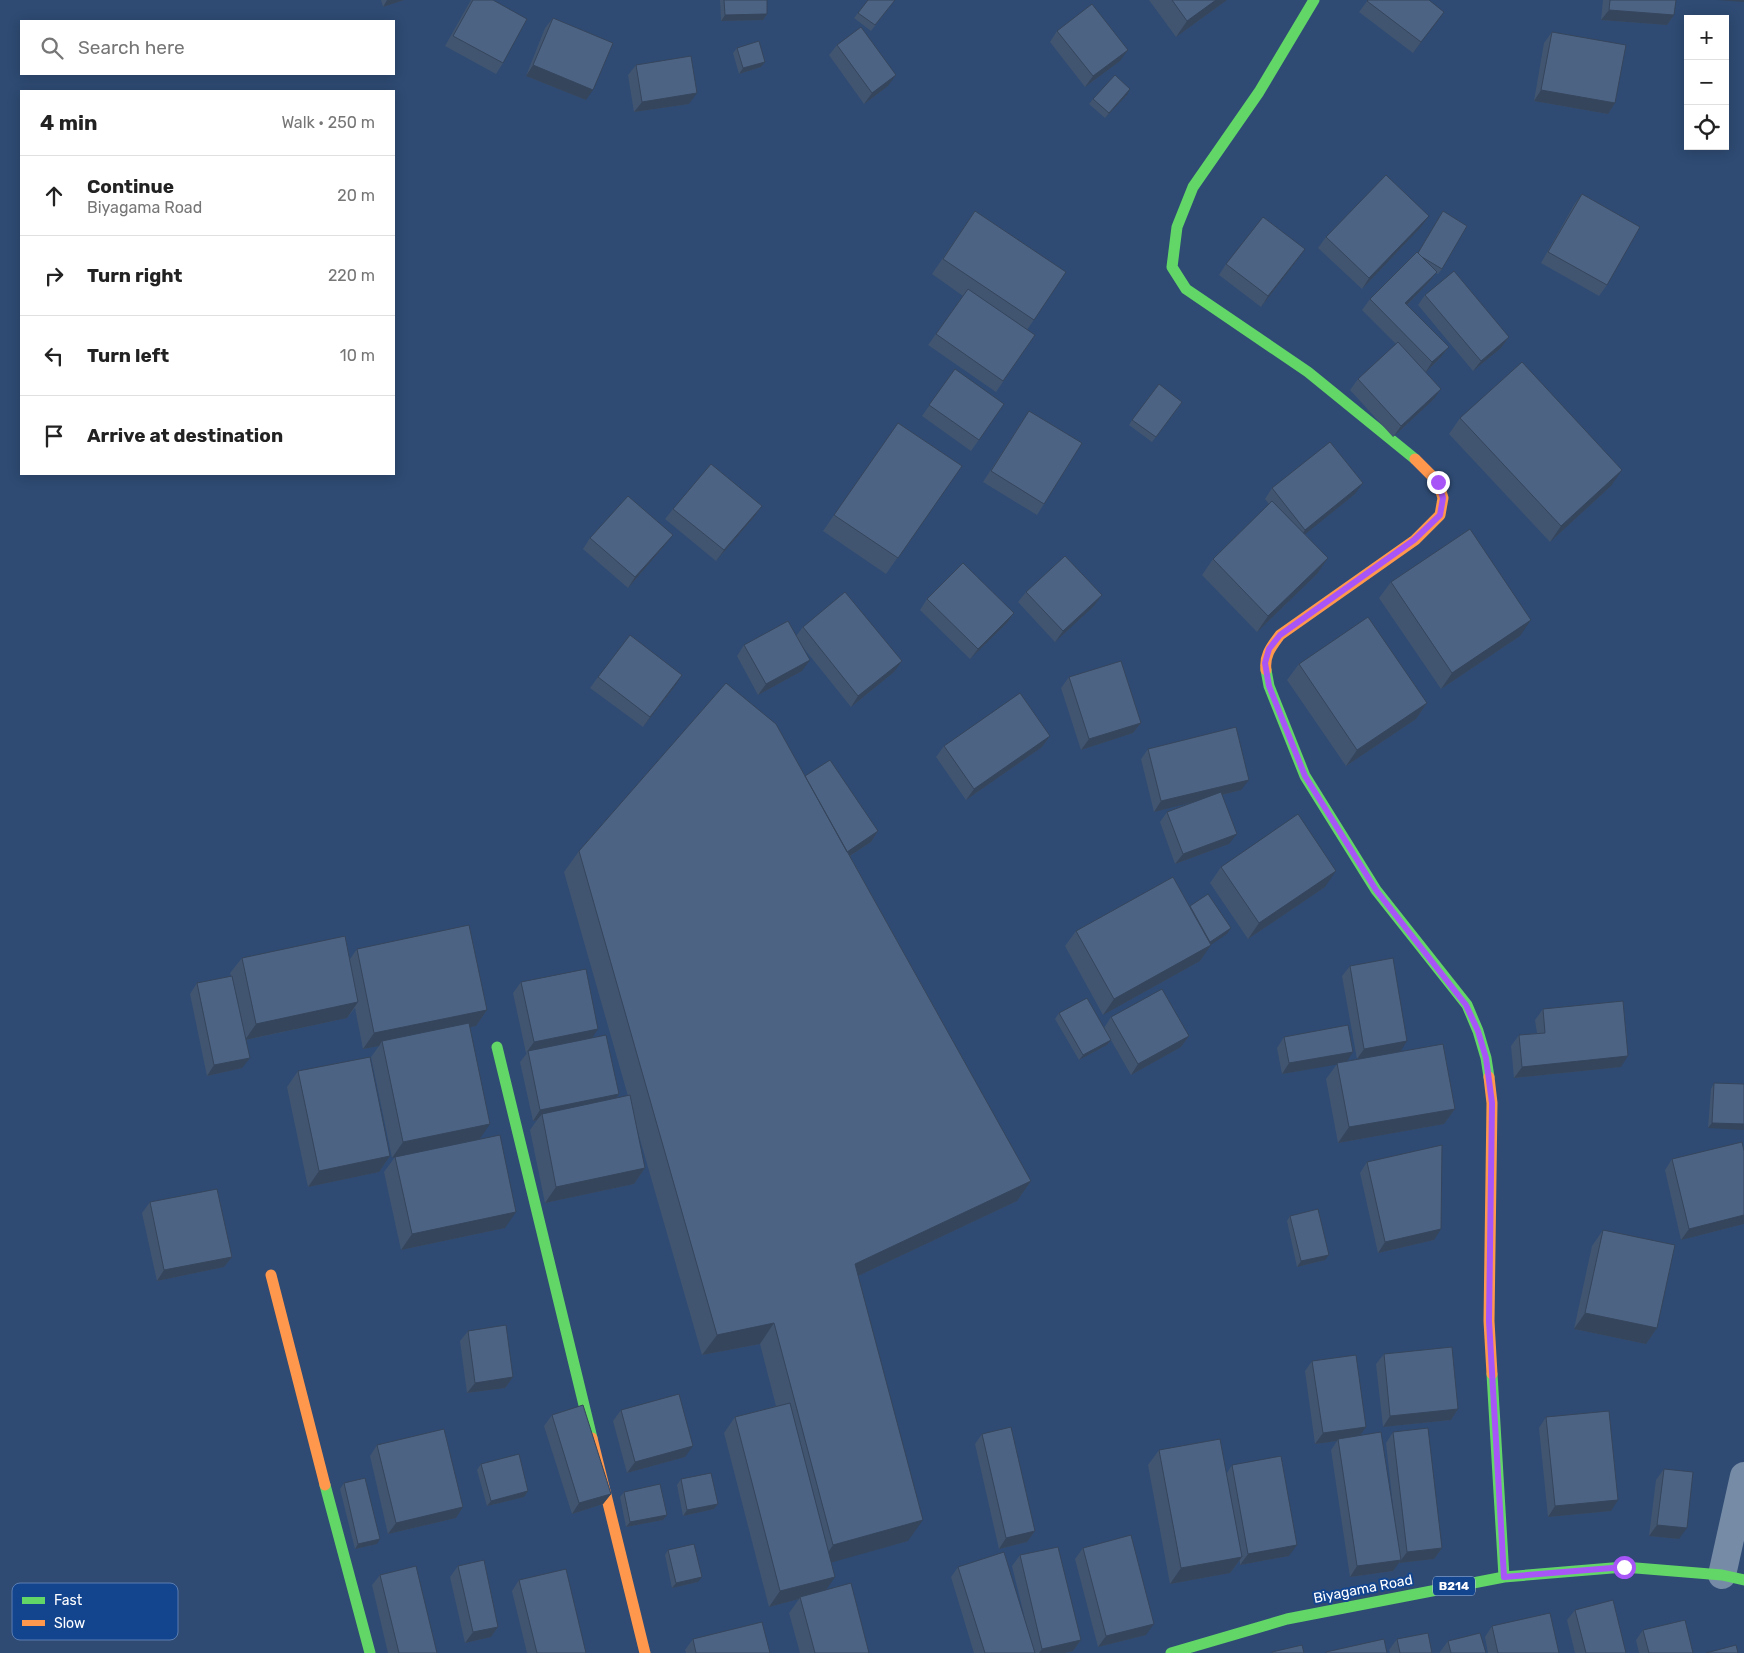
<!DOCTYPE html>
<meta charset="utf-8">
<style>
:root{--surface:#fff;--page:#f2f2f2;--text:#222;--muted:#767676;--line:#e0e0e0}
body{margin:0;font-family:Rubik,sans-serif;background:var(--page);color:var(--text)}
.controls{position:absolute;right:15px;top:15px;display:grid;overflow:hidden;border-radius:0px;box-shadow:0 2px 12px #0003}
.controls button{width:45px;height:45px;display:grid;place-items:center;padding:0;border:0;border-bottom:1px solid var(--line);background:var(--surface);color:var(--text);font:25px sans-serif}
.stop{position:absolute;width:15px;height:15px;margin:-11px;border:4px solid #a855f7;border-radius:50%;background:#fff}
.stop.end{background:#a855f7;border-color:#fff;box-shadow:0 1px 5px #0008}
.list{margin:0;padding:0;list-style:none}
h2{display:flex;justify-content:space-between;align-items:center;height:65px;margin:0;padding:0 20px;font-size:21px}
h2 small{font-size:16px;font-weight:400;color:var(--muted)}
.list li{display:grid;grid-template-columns:32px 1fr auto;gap:15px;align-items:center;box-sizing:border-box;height:80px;padding:0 20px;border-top:1px solid var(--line)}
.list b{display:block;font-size:19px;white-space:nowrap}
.list p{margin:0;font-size:16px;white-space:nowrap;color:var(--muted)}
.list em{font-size:16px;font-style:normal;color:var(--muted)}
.icon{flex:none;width:28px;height:28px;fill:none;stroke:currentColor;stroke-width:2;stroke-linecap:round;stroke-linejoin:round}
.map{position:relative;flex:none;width:1744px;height:1653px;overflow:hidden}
.search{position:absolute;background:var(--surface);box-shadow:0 2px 12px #0003;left:20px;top:20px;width:375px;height:55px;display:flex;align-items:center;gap:12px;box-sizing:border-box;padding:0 18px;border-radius:0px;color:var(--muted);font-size:19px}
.panel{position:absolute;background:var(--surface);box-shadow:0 2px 12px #0003;left:20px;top:90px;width:375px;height:385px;border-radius:0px}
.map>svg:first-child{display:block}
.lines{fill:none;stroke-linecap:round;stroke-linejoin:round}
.street{stroke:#768ba6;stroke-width:28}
.fast{stroke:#63d668;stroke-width:11}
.slow{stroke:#ff974d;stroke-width:11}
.wall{fill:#415571}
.shaded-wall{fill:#35455c}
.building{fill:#4c6383;stroke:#35455c}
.route{stroke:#a855f7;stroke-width:6}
.labels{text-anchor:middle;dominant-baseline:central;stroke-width:4;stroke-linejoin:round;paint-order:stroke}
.shield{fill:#13458f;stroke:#b8c7dd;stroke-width:1}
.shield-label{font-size:12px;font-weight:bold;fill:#fff}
.street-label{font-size:14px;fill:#fff;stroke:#13458f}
.key{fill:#13458f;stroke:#5a7db1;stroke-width:1}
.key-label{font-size:14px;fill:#fff}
</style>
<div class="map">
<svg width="1744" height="1653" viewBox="0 0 1744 1653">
<rect width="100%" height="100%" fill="#2f4b73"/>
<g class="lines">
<path class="street" d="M1722,1575l22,-99"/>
<path class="fast" d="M1314,0l-55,92 -66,95 -16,40 -5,40 14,22 122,83 107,87
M1266,670l3,16 36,90 71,114 91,115 11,26 8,27 3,19
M497,1047l95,391
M1492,1374l12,203
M325,1485l45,168
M1171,1653l116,-34 217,-42 120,-10 98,8 22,5"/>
<path class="slow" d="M1266,670c-2,-15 6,-24 14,-35l135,-95 25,-25 3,-17 -5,-16 -23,-23
M1489,1077l3,26 -3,218 3,53
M271,1275l54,210
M592,1438l53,215"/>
</g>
<path class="wall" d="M381,0h23l-21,7z
M471,0h22l10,63 -7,11 -51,-28z
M720,0h47v14l-4,6 -42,1z
M868,0h27l-24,31 -17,-13z
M1149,0h78l-51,37z
M1368,0l76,12 -31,41 -54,-41z
M1603,0h73l-2,15 -7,10 -66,-5z
M553,18l33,82 -60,-24 19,-48z
M1057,31l63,30 -35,26 -35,-45z
M1552,32l63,71 -7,11 -74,-13 10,-58z
M837,45l51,41 -24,18 -35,-49z
M737,48l28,14 -4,5 -22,7 -6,-21z
M636,65l53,39 -55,8 -6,-37z
M1127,95l-22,23 -16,-14 4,-5z
M1582,194l25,91 -8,11 -58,-33 33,-58z
M975,211l91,61 -39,58 8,5 -39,57 -68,-47 35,-49 -31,-22z
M1443,211l-1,58 -4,5 -2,-1 -7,9 -22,23 42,42 -8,10 -15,15 8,27 -41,38 -43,-47 8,-11 38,-35 -34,-34 8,-11 48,-46z
M1429,216l-8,11 -59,62 -44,-41 8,-11z
M1298,259l-37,48 -42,-32 7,-11z
M1425,295l84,42 -8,11 -28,23 -55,-66z
M955,369l49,35 -33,47 -49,-35z
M1182,402l-30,40 -23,-17 3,-5z
M1029,411l15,93 -7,11 -54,-33z
M1460,418l151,68 -61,56 -101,-108z
M898,423l64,43 -76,108 -63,-43z
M1272,488l83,6 -50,40 23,24 -11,16 -60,58 -55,-57 11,-16 56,-55 -4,-5z
M762,506l-8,11 -38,44 -51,-42 8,-10z
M590,538l75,7 -37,43 -45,-39z
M1391,582l129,54 -79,53 -62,-91z
M1026,592l68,14 -39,36 -37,-40z
M927,599l87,14 -7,10 -37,36 -50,-49z
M803,627l91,45 -43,35 -49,-61v25l-44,24 -21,-39 7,-11 52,-9z
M1299,664l128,39 -11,16 -70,47 -59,-86z
M598,677l77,9 -32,41 -53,-39z
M1069,677l72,46 -8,10 -52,17 -20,-62z
M1050,736l-8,11 -76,53 -30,-43 8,-11z
M1148,749l93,41 -19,5 7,49 -54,20 -15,-42 7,-10 25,-10 -38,10 -13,-53z
M805,776l73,55 -7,11 -21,14 181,325 -14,20 -159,75 50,265 -77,21 -5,28 43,63h-69l-11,-40 10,-14 -30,8 -45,-174 11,-16 41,-11 -16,-62 -58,11 -67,-233 10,46 -11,16 -89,19 -15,-73 7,-10 -4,1 -13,-59 7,-9h-1l-13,-60 8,-11 71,56 27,56 -4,4 13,-2 -64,-224 15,-21z
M1221,867l104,20 -77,52 -38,-56z
M1190,906l37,28 -16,10 -11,17 -97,54 -38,-69 11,-15z
M357,949l130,61 -11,16 -6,1 10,112 25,89 -104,22 -17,-78 11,-15 -3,1 -21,-101 8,-11 -16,3 -8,-41 -8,10 -101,22 -4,28 -35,8 -17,-82 7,-11 34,-7 -1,-3 12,-15 108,1z
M1350,966l57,75 -50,18 -15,-83z
M1543,1009l78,58 -107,11 -3,-32 8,-11 18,-2 -2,-13z
M1059,1013l52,27 -4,5 -28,15 -24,-41z
M1111,1017l78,19 -8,11 -50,28 -27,-47z
M1284,1037l62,25 109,47 -11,15 -106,19 -12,-64 11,-15 -55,10 -5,-26z
M298,1071l92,85 -11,16 -71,15 -21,-100z
M1714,1083l30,1 -36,44 3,-39z
M1744,1151v73l-63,16 -16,-70 7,-11z
M1367,1162l67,78 -56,13 -18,-80z
M150,1202l82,55 -8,10 -67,14 -15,-68z
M1290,1216l35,44 -28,7 -10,-46z
M1603,1230l54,98 -11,16 -72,-15 18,-83z
M468,1331l45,46 -8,11 -38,5 -7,-52z
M1384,1354l74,55 -7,11 -68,7 -7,-63z
M1312,1361l54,66 -7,9 36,88 -9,-81 7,-11 49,116 -8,11 -35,4v-1l-6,9 -43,6 -19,-127 6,-9 -22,3 -10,-73z
M621,1410l64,47 -58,16 -14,-52z
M552,1415l59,79 -8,10 -31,10 -28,-88z
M1546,1417l65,94 -63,6 -9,-89z
M982,1434l53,97 -8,11 -28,7 -24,-105z
M377,1445l86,62 -7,11 -68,16 -18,-78z
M1159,1450l68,23 5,-8 57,91 -49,9v-5l-10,13 -60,11 -22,-119z
M481,1464l47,27 -4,6 -37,9 -10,-36z
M1664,1469l15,70 -30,-3 7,-56z
M681,1479l37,25 -4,5 -31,7 -6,-31z
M344,1483l33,61 -22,5 -15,-60z
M624,1492l43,23 -4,5 -37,7 -6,-30z
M1083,1548l63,87 -48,12 -23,-88z
M668,1550l30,32 -26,6 -7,-33z
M1020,1555l61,85 -8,11 -8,2h-91l-23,-76 7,-10 67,52 -13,-53z
M458,1566l40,61 -7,10 -26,6 -15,-66z
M380,1575l57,78h-49l-16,-68z
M519,1580l67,73h-59l-15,-62z
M1575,1610l51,43h-51l-8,-33z
M1492,1626l67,27h-71l-3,-16z
M1643,1630l50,23h-54l-3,-13z
M693,1639l77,14h-84l-1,-3z
M1397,1639l35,14h-42l-1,-3z
M1448,1641l38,12h-46v-1z"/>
<path class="shaded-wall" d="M387,0h17l-21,7z
M1216,0h11l-51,37 11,-16z
M1717,0h27v2z
M1609,10l65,5 -7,10 -66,-5z
M1444,12l-7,10 -24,31 8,-11z
M767,14l-4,6 -42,1 4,-6z
M1128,50l-8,11 -35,26 8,-11z
M765,62l-4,5 -22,7 4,-6z
M533,65l60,25 -7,10 -60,-24z
M896,75l-8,11 -24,18 8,-11z
M1130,89l-3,6 -22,23 4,-5z
M1541,90l74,13 -7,11 -74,-13z
M697,93l-8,11 -55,8 8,-10z
M1429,216l-8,11 -59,62 7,-11z
M1305,249l-7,10 -37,48 7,-11z
M1437,272l-8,10 -31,32 7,-11z
M1509,337l-8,11 -28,23 8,-10z
M1449,347l-8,10 -16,16 7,-11z
M1441,389l-7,10 -41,38 8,-11z
M1622,470l-11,16 -61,56 11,-16z
M1363,483l-8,11 -57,46 7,-10z
M762,506l-8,11 -38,44 8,-11z
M673,535l-8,10 -37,43 7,-11z
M1328,558l-11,16 -60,58 11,-16z
M1102,595l-8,11 -39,36 8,-11z
M1014,613l-7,10 -37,36 8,-10z
M1531,620l-11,16 -79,53 11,-16z
M810,660l-8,11 -44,24 8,-11z
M902,661l-8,11 -43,35 7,-11z
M682,675l-7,11 -32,41 7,-10z
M1427,703l-11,16 -70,47 11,-16z
M1141,723l-8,10 -52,17 8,-11z
M1050,736l-8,11 -76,53 8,-11z
M1249,780l-8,10 -87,22 7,-11z
M878,831l-7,11 -32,21 7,-11z
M1237,834l-8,10 -54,20 8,-10z
M1336,871l-11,16 -77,52 11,-16z
M1231,928l-4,6 -21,14 5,-3 -11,16 -97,54 11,-16 95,-56z
M358,1002l-11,16 -102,22 11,-16z
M487,1010l-11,16 -93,19 -1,-4 -3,5 -16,3 11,-16z
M598,1029l-7,11 -63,11 -2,2 8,-11z
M1189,1036l-8,11 -50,28 7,-11z
M1111,1040l-4,5 -28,15 4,-5z
M1407,1041l-7,11 -43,7 7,-10z
M1353,1052l-7,11 -64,11 7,-11z
M1628,1056l-7,11 -107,11 8,-11z
M250,1058l-8,10 -35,8 7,-11z
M619,1094l-8,11 -69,9 -5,6 -4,1 7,-11z
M1455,1109l-11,15 -106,19 11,-16z
M1712,1123l32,1v6l-36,-2z
M490,1124l-11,16 -87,18 11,-16z
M390,1156l-11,16 -71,15 11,-16z
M645,1168l-11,16 -89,19 11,-16z
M1031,1181l-14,20 -176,83 14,-20z
M516,1212l-11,16 -104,22 11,-16z
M1744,1215v9l-63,16 8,-11z
M1441,1229l-7,11 -56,13 7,-11z
M1329,1255l-4,5 -28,7 4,-6z
M232,1257l-8,10 -67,14 7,-11z
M1585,1313l72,15 -11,16 -72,-15z
M774,1323l-14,21 -58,11 15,-20z
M513,1377l-8,11 -38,5 8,-10z
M1458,1409l-7,11 -68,7 7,-11z
M1366,1427l-8,11 -20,1 -1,2 -22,3 8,-11z
M693,1446l-8,11 -58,16 8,-11z
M528,1491l-4,6 -37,9 4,-5z
M611,1494l-8,10 -31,10 7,-11z
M1618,1500l-7,11 -63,6 7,-11z
M718,1504l-4,5 -31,7 4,-6z
M463,1507l-7,11 -68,16 8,-11z
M667,1515l-4,5 -37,7 4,-5z
M923,1520l-15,21 -89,25 14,-21z
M1657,1525l30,3 -8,11 -30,-3z
M1035,1531l-8,11 -28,7 7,-11z
M380,1539l-3,5 -22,5 3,-5z
M1297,1545l-8,11 -49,9 8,-11z
M1442,1548l-8,11 -35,4 8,-11z
M1242,1557l-12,16 -60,11 11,-16z
M1401,1560l-8,11 -43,6 7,-11z
M702,1577l-4,5 -26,6 4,-5z
M835,1577l-11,16 -24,4 -1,2 -30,8 11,-16z
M1154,1624l-8,11 -48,12 8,-11z
M498,1627l-7,10 -26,6 8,-11z
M1081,1640l-8,11 -8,2h-26l3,-4z"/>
<path class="building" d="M473,0h20l34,19 -24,44 -50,-27z
M724,0h43v14l-42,1z
M868,0h27l-20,25 -17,-12z
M1172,0h44l-29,21z
M1368,0h61l15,12 -23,30 -54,-41z
M1610,0h66l-2,15 -65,-5z
M1092,4l36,46 -35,26 -36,-45z
M553,18l60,25 -20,47 -60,-25z
M861,27l35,48 -24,18 -35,-48z
M1552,32l74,13 -11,58 -74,-13z
M759,41l6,21 -22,6 -6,-20z
M691,56l6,37 -55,9 -6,-37z
M1115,75l15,14 -21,24 -16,-14z
M1386,175l43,41 -60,62 -43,-41z
M1582,194l58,33 -33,58 -59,-33z
M975,211l91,61 -32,48 -91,-61z
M1443,211l24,15 -25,43 -20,-12 -4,-4z
M1263,217l42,32 -37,47 -42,-32z
M1417,252l20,20 -32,31 44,44 -17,15 -62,-63z
M1454,271l55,66 -28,24 -56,-66z
M968,289l67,46 -32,46 -67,-47z
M1398,342l43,47 -40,37 -43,-47z
M1522,362l100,108 -61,56 -101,-108z
M955,369l49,35 -25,36 -50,-35z
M1159,384l23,18 -26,35 -24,-17z
M1029,411l53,32 -38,61 -53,-33z
M898,423l64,43 -64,92 -64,-43z
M1330,442l33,41 -58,47 -33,-42z
M711,464l51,42 -38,44 -51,-41z
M628,496l45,39 -38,42 -45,-39z
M1272,501l56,57 -60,58 -55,-57z
M1470,529l61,91 -79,53 -61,-91z
M1065,556l37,39 -39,36 -37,-39z
M963,563l51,50 -36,36 -51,-50z
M845,592l57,69 -44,35 -55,-69z
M1368,617l59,86 -70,47 -58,-86z
M788,621l22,39 -44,24 -22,-39z
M630,635l52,40 -32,42 -52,-40z
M1121,661l20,62 -52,16 -20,-62z
M726,683l50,41 255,457 -176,83 68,256 -90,25 -59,-222 -57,12 -138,-484z
M1020,693l30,43 -76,53 -30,-43z
M1236,727l13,53 -88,21 -13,-52z
M830,760l48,71 -31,21 -42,-76z
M1221,792l16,42 -54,20 -16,-42z
M1298,814l38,57 -77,52 -38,-56z
M1173,877l38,68 -97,54 -38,-68z
M1208,894l23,34 -21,14 -20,-36z
M469,925l18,85 -113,23 -17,-84z
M345,936l13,66 -102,22 -14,-66z
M1393,958l14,83 -43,8 -14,-83z
M586,969l12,60 -64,13 -13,-60z
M232,976l18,82 -36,7 -17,-82z
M1162,989l27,47 -51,28 -27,-47z
M1087,998l24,42 -28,15 -24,-42z
M1623,1001l5,55 -106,11 -3,-32 26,-2 -2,-24z
M469,1023l21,101 -87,18 -21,-101z
M1348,1025l5,27 -64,11 -5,-26z
M606,1035l13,59 -79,16 -12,-59z
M1443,1044l12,65 -106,18 -12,-64z
M370,1057l20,99 -71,15 -21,-100z
M1714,1083l30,1v40l-32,-1z
M630,1095l15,73 -89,19 -14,-73z
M500,1135l16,77 -104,22 -17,-77z
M1742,1142l2,9v64l-55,14 -17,-70z
M1442,1145l-1,84 -56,13 -18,-80z
M217,1189l15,68 -68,13 -14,-68z
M1318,1209l11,46 -28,6 -11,-45z
M1603,1230l72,15 -18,83 -72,-15z
M506,1325l7,52 -38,6 -7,-52z
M1452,1347l6,62 -68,7 -6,-62z
M1356,1355l10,72 -43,6 -11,-72z
M679,1394l14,52 -58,16 -14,-52z
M790,1403l45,174 -55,14 -45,-174z
M583,1405l28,89 -32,9 -27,-88z
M1609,1411l9,89 -63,6 -9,-89z
M1011,1427l24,104 -29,7 -24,-104z
M1428,1428l14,120 -35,4 -14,-120z
M444,1429l19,78 -67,16 -19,-78z
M1381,1432l20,128 -44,6 -19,-127z
M1220,1439l22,118 -61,11 -22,-118z
M519,1454l9,37 -37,10 -10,-37z
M1281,1456l16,89 -49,9 -16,-89z
M1664,1469l29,3 -6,56 -30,-3z
M711,1473l7,31 -31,6 -6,-31z
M365,1478l15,61 -22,5 -14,-61z
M660,1484l7,31 -37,7 -6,-30z
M1131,1535l23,89 -48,12 -23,-88z
M694,1544l8,33 -26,6 -8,-33z
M1058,1547l23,93 -39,9 -22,-94z
M1004,1552l31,101h-50l-27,-86z
M484,1560l14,67 -25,5 -15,-66z
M416,1566l21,87h-38l-19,-78z
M566,1569l20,84h-49l-18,-73z
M851,1583l18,70h-54l-15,-56z
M1613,1600l13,53h-40l-11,-43z
M1550,1613l9,40h-61l-6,-27z
M1685,1620l8,33h-44l-6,-23z
M762,1622l8,31h-74l-3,-14z
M1428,1633l4,20h-32l-3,-14z
M1480,1633l6,20h-35l-3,-12z
M1384,1639l3,14h-61v-1z
M1302,1645l2,8h-32v-1z
M1736,1645l2,8h-32z"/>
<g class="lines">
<path class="route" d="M1438,482l5,16 -3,17 -26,25 -134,95 -11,14 -4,14 4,23 36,90 71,114 90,115 12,26 8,27 6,45 -3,218 15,256 120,-10"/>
</g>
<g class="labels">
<rect class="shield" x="1433" y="1576.5" width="42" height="19" rx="4"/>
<g class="shield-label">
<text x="1454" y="1586">B214</text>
</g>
<g class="street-label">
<text transform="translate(1363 1589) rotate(-11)">Biyagama Road</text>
</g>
</g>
<rect x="12" y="1583" width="166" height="57" rx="8" class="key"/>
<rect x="22" y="1597" width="23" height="7" fill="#63d668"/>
<rect x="22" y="1620" width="23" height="6" fill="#ff974d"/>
<g class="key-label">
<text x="54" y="1605">Fast</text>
<text x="54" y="1628">Slow</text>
</g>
</svg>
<div class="controls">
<button>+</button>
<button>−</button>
<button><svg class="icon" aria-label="locate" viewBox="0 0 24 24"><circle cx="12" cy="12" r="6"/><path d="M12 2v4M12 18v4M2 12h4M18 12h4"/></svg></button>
</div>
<div class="stop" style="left:1624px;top:1567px"></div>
<div class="stop end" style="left:1438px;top:482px"></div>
<div class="search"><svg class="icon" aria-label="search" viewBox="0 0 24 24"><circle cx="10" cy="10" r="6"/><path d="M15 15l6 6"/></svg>Search here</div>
<section class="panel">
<h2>4 min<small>Walk · 250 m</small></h2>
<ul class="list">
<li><svg class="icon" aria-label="ahead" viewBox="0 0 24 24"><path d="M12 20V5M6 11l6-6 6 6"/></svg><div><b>Continue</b><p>Biyagama Road</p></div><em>20 m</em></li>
<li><svg class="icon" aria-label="right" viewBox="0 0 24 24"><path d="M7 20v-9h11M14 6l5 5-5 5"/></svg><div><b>Turn right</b></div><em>220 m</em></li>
<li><svg class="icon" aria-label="left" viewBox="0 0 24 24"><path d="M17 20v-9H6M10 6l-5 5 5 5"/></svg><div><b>Turn left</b></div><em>10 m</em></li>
<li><svg class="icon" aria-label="arrive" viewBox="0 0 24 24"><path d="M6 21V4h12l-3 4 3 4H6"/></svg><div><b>Arrive at destination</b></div></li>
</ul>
</section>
</div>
